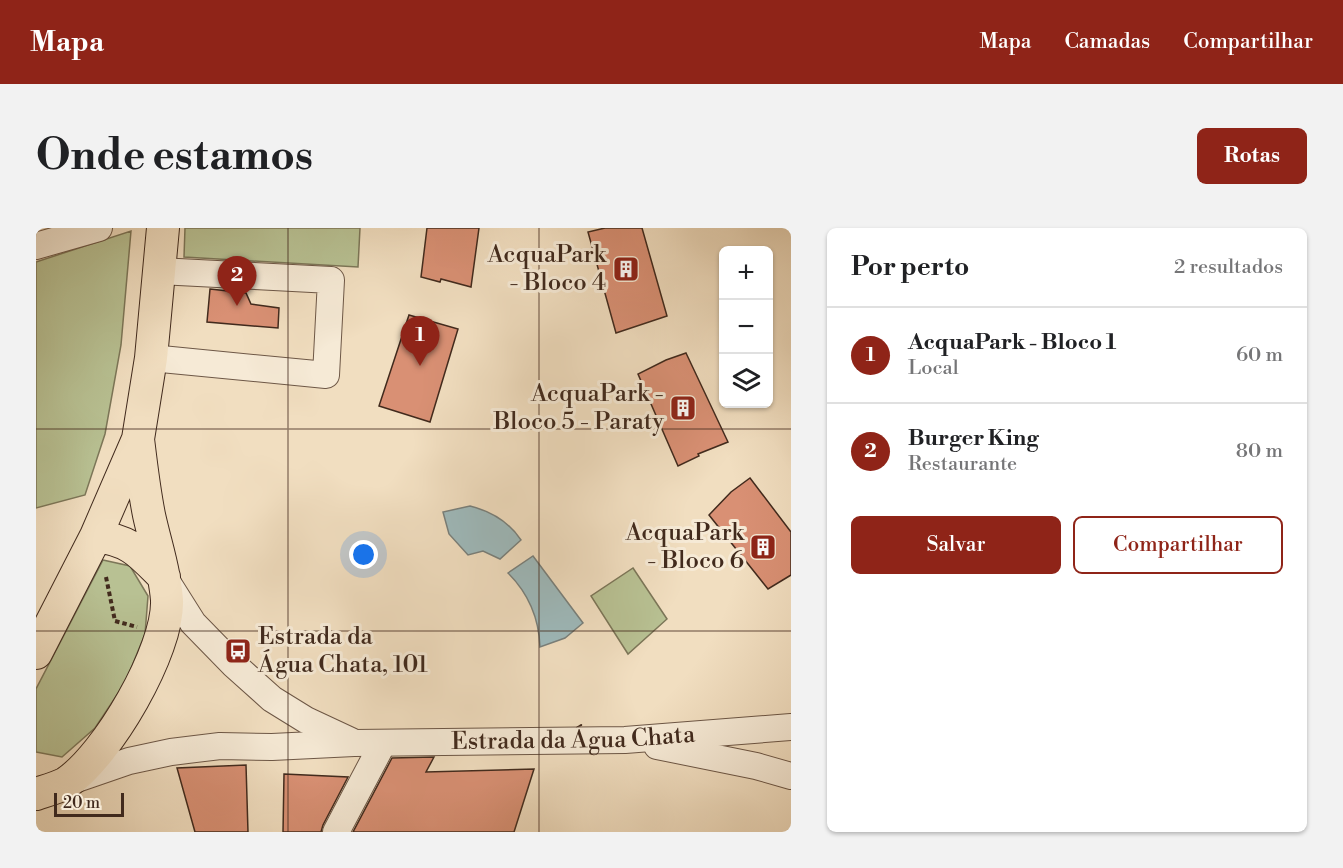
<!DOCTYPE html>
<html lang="pt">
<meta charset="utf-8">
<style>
:root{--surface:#fff;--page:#f2f2f2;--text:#202124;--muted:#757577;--line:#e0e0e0;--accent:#8f2418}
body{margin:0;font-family:"Libre Bodoni",serif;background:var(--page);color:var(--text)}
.controls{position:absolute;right:18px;top:18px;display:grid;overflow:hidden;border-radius:9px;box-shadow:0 2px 4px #0004}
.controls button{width:54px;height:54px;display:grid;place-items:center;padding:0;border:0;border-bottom:2px solid var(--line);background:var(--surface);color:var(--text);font:30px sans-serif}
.scale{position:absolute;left:18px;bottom:15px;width:70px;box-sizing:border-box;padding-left:6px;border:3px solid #412a1d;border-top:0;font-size:16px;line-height:21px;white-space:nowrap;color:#412a1d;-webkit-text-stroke:4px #f6ead6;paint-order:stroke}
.you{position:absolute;left:328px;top:327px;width:21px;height:21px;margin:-15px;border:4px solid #fff;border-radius:50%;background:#1a73e8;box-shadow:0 0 0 9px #1a73e833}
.badge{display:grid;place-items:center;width:39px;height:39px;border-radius:50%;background:var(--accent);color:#fff;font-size:20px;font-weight:700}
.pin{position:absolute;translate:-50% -50px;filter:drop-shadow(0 2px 3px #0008)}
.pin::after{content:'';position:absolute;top:32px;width:21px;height:18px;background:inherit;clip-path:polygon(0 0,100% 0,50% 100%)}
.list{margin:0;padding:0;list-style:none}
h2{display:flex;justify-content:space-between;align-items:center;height:78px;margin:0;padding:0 24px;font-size:26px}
h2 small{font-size:20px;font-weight:400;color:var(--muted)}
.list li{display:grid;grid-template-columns:39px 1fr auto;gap:18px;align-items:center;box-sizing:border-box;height:96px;padding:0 24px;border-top:2px solid var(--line)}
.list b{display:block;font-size:22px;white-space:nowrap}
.list p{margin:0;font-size:20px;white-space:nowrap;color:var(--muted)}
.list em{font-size:20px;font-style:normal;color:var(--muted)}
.actions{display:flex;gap:12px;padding:18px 24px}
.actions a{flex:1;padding:14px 0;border:2px solid var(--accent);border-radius:9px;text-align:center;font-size:21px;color:var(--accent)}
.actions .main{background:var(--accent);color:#fff}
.icon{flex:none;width:33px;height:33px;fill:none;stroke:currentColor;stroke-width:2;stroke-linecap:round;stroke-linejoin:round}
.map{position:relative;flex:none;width:755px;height:604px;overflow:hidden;border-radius:9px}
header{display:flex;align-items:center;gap:36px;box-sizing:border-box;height:84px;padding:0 30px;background:var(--accent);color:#fff}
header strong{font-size:28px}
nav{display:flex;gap:33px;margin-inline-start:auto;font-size:21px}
.intro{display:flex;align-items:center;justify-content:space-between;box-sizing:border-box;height:144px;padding:0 36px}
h1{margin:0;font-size:42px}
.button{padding:15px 27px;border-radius:9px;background:var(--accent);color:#fff;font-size:21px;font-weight:700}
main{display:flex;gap:36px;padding:0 36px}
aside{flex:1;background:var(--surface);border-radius:9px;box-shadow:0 2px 4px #0004}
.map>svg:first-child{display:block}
.green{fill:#b8c193;stroke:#7c7658;stroke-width:1.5}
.water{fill:#9ebabc;stroke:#79807c;stroke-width:1.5}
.building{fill:#d99074;stroke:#412a1d;stroke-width:1.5}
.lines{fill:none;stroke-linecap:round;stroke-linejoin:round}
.minor-casing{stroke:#6d5746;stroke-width:28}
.major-casing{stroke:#412a1d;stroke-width:34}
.path{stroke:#412a1d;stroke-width:4;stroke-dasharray:4.5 3;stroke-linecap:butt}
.minor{stroke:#f6ead6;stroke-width:26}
.major{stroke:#f1dec0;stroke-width:32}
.grid{fill:none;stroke:#412a1d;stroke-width:1.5;stroke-opacity:0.55}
.labels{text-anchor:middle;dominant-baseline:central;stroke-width:6;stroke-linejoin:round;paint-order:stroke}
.poi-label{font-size:24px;fill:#412a1d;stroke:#f6ead6;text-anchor:end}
.street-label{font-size:24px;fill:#412a1d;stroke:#f6ead6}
</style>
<header>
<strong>Mapa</strong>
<nav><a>Mapa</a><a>Camadas</a><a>Compartilhar</a></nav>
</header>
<div class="intro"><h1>Onde estamos</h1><a class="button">Rotas</a></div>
<main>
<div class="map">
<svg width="755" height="604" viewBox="0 0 755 604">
<rect width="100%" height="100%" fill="#f1dec0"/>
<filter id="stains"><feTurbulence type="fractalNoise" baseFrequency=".00333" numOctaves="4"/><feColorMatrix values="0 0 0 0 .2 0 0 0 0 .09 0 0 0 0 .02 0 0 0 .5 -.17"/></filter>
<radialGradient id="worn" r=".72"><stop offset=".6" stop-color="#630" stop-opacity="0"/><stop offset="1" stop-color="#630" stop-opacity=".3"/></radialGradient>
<path class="green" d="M149,0h175l-2,39 -174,-10z
M95,3l-10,114 -16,89 -20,61 -49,13v-246z
M67,332l27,6 18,30 -3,38 -20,49 -30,45 -33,29 -26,-5v-63z
M597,340l34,51 -39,35 -37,-58z"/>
<path class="water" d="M434,278c20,5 39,16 51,34l-21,19 -17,-8 -15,4 -19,-21 -6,-22z
M497,328l50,67 -18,15 -25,9c-1,-29 -11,-53 -32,-74z"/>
<path class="building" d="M391,0h52l-8,59 -30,-8 -1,3 -19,-5z
M569,0h37l25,88 -51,17 -28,-101z
M174,61l36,4 5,11 28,4 -1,20 -71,-6z
M373,87l49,14 -28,93 -51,-16z
M650,125l42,89 -30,12 1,2 -21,10 -40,-92 28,-14z
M714,250l41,54v43l-23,14 -59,-74 22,-23z
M398,529l-8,15 108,-3 -20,63h-161l39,-74z
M210,537l2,67h-53l-18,-64z
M248,546l64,3 -25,48 -2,7h-38z"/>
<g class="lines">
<defs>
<g id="minor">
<path d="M0,18l63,-18"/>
<path d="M115,130l175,17 5,-95 -172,-9"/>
<path d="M128,349l29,46 40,41 39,35 34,21 45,21"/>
<path d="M621,518l99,20 35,10"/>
<path id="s1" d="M35,553l58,-20 42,-9 49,-6 52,1 82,-4 271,-3 166,-13"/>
<path d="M300,604l47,-89"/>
</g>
<path id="major" d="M60,308c36,5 44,17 68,41
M0,425l60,-117 42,-97 13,-81 12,-130
M0,566c9,-3 21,-6 30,-11 41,-27 103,-133 101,-183 -2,-29 -12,-57 -18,-85 -5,-25 -8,-51 -11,-76"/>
</defs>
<use href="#minor" class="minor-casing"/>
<use href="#major" class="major-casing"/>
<path class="path" d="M70,349l9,44 22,6"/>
<use href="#minor" class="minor"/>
<use href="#major" class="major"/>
</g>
<path class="grid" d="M252,0v604M503,0v604M0,201h755M0,403h755"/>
<defs>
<symbol id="building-square" viewBox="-11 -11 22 22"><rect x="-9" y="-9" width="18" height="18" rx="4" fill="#8f2418" stroke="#f6ead6"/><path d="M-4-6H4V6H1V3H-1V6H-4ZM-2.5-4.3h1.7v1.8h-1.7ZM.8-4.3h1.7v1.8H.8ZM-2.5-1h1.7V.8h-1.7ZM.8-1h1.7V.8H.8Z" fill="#fff"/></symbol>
<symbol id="bus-square" viewBox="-11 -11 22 22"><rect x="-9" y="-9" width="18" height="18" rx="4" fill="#8f2418" stroke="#f6ead6"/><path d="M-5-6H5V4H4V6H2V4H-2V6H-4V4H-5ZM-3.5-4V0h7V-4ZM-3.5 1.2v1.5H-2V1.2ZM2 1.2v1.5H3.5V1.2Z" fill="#fff"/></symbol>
</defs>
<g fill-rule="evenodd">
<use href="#building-square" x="575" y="26" width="30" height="30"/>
<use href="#building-square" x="632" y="165" width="30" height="30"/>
<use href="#building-square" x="712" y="304" width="30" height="30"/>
<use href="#bus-square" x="187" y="408" width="30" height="30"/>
</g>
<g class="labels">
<g class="poi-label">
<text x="570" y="27">AcquaPark<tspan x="570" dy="28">- Bloco 4</tspan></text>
<text x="628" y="166">AcquaPark -<tspan x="628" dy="28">Bloco 5 - Paraty</tspan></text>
<text x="708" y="305">AcquaPark<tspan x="708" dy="28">- Bloco 6</tspan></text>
<text x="222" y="409" text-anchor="start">Estrada da<tspan x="222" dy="28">Água Chata, 101</tspan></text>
</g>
<g class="street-label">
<text stroke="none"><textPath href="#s1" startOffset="507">Estrada da Água Chata</textPath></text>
</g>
</g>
<rect width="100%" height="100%" filter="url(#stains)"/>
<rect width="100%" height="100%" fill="url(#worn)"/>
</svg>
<div class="controls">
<button>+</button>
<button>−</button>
<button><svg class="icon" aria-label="layers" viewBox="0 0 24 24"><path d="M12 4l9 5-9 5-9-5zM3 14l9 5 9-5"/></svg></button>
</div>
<div class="scale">20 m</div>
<div class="you"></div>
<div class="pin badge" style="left:384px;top:138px">1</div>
<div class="pin badge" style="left:201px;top:78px">2</div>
</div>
<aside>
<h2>Por perto<small>2 resultados</small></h2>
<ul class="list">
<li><span class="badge">1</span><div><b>AcquaPark - Bloco 1</b><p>Local</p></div><em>60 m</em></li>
<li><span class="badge">2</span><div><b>Burger King</b><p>Restaurante</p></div><em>80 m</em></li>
</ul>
<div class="actions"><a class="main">Salvar</a><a>Compartilhar</a></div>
</aside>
</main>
